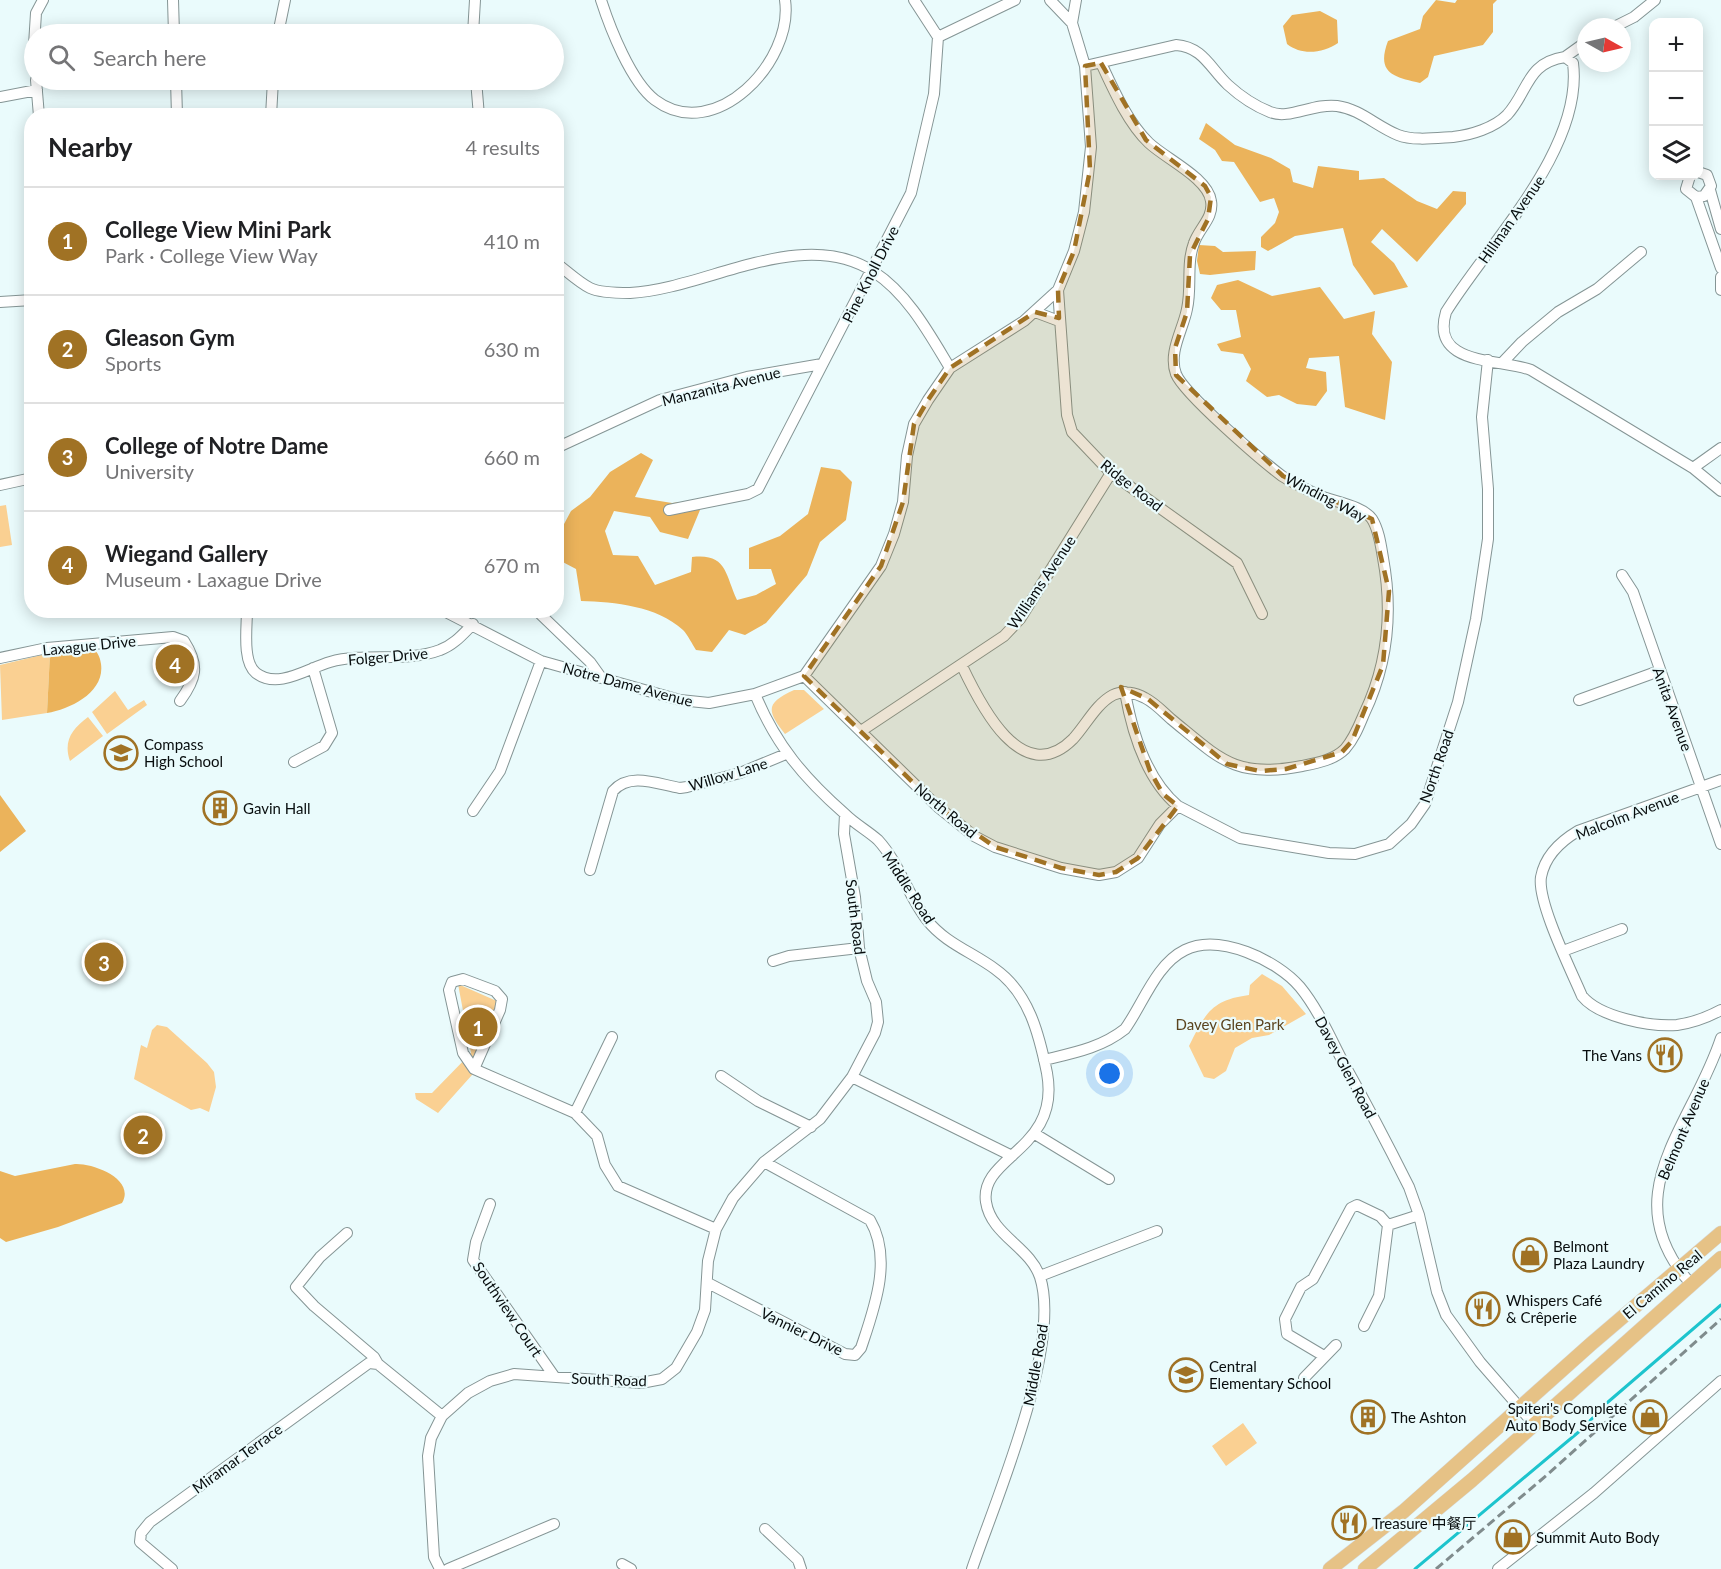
<!DOCTYPE html>
<meta charset="utf-8">
<style>
:root{--surface:#fff;--page:#f6f6f6;--text:#202124;--muted:#757577;--line:#e0e0e0;--accent:#a07224}
body{margin:0;font-family:Lato,"Noto Sans SC",sans-serif;background:var(--page);color:var(--text)}
.controls{position:absolute;right:18px;top:18px;display:grid;overflow:hidden;border-radius:12px;box-shadow:0 3px 15px #0003}
.controls button{width:54px;height:54px;display:grid;place-items:center;padding:0;border:0;border-bottom:2px solid var(--line);background:var(--surface);color:var(--text);font:30px sans-serif}
.compass{position:absolute;left:1577px;top:18px;width:54px;height:54px;border-radius:50%;background:var(--surface);box-shadow:0 3px 15px #0003;rotate:98deg}
.you{position:absolute;left:1110px;top:1074px;width:21px;height:21px;margin:-15px;border:4px solid #fff;border-radius:50%;background:#1a73e8;box-shadow:0 0 0 9px #1a73e833}
.badge{display:grid;place-items:center;width:39px;height:39px;border-radius:50%;background:var(--accent);color:#fff;font-size:20px;font-weight:700}
.pin{position:absolute;translate:-50% -50%;border:3px solid #fff;box-shadow:0 2px 6px #0006}
.list{margin:0;padding:0;list-style:none}
h2{display:flex;justify-content:space-between;align-items:center;height:78px;margin:0;padding:0 24px;font-size:26px}
h2 small{font-size:20px;font-weight:400;color:var(--muted)}
.list li{display:grid;grid-template-columns:39px 1fr auto;gap:18px;align-items:center;box-sizing:border-box;height:108px;padding:0 24px;border-top:2px solid var(--line)}
.list b{display:block;font-size:22px;white-space:nowrap}
.list p{margin:0;font-size:20px;white-space:nowrap;color:var(--muted)}
.list em{font-size:20px;font-style:normal;color:var(--muted)}
.icon{flex:none;width:33px;height:33px;fill:none;stroke:currentColor;stroke-width:2;stroke-linecap:round;stroke-linejoin:round}
.map{position:relative;flex:none;width:1721px;height:1569px;overflow:hidden}
.search{position:absolute;background:var(--surface);box-shadow:0 3px 15px #0003;left:24px;top:24px;width:540px;height:66px;display:flex;align-items:center;gap:15px;box-sizing:border-box;padding:0 21px;border-radius:33px;color:var(--muted);font-size:22px}
.panel{position:absolute;background:var(--surface);box-shadow:0 3px 15px #0003;left:24px;top:108px;width:540px;height:510px;border-radius:24px}
.map>svg:first-child{display:block}
.green{fill:#fad092}
.forest{fill:#ebb35b}
.lines{fill:none;stroke-linecap:round;stroke-linejoin:round}
.stream{stroke:#1dc4cd;stroke-width:3}
.minor-casing{stroke:#859595;stroke-width:12}
.major-casing{stroke:#d7d8d8;stroke-width:15}
.minor{stroke:#fff;stroke-width:10}
.major{stroke:#e6c286;stroke-width:14}
.rail{stroke:#808c8d;stroke-width:3;stroke-dasharray:9 4.5;stroke-linecap:butt}
.marked{fill:#a07224;fill-opacity:0.2;stroke:#a07224;stroke-width:4.5;stroke-dasharray:12 8;stroke-linejoin:round}
.labels{text-anchor:middle;dominant-baseline:central;stroke-width:4.5;stroke-linejoin:round;paint-order:stroke}
.street-label{font-size:15px;fill:#080d0e;stroke:#eafbfc}
.poi-label{font-size:15px;fill:#080d0e;stroke:#eafbfc;text-anchor:start}
.park-label{font-size:15px;fill:#5b441f;stroke:#eafbfc}
</style>
<div class="map">
<svg width="1721" height="1569" viewBox="0 0 1721 1569">
<rect width="100%" height="100%" fill="#eafbfc"/>
<path class="green" d="M6,505l6,40 -12,2v-41z
M50,653l-3,60 -45,7 -2,-55z
M794,690h10l20,19 -39,25c-19,-24 -19,-31 9,-44z
M115,691l13,19 16,-10 3,5 -40,29 -15,-22z
M88,717l15,19 -33,25c-7,-20 2,-32 18,-44z
M1262,974l20,12 24,28 -37,21 -17,3 -17,10 -9,23 -12,8 -10,-2 -15,-31c16,-32 22,-46 60,-51l1,-10z
M458,984l41,18 -27,73 -34,38 -22,-14 -1,-6h17l39,-40z
M157,1025l10,2 40,36 7,9 2,15 -7,25 -9,-4 -9,2 -57,-31 7,-34 6,3 5,-18z
M1243,1423l14,20 -31,23 -14,-20z"/>
<path class="forest" d="M1436,0l19,3 2,-3h40l-4,4v28l-10,13 -49,11 -6,21 -8,6c-27,-6 -44,-10 -32,-42l32,-12 3,-13z
M1320,11l17,9 1,23c-15,10 -36,13 -51,1l-4,-18 9,-11z
M1206,123l29,22 36,13 19,11 3,13 20,6 5,-22 41,5v9l25,-2 33,23 20,8 16,-18 13,1v12l-49,58 -35,-33 -11,13 23,21 14,24 -34,8 -21,-30 -10,-37 -48,8 -27,15 -7,-4v-10l14,-14 4,-11 -5,-14 -14,4 -26,-40 -12,-1 -7,-11 -16,-11z
M1199,245l16,1 8,6 33,-1 -1,19 -45,5 -10,-1 -3,-13z
M1238,280l34,16 48,-9 24,32 31,-8 -3,23 20,28 -7,58 -40,-13 -6,-51 -30,2 -3,10 20,4 1,19 -11,15 -19,-2 -18,-9 -12,2 -21,-16 5,-12 -8,-15 -22,-3 -4,-7 24,-7 -5,-27h-15l-10,-12 6,-13z
M641,453l12,7 -18,37 37,6 18,-2 10,9 -12,29 -28,-7 -10,-15 -36,-6 -9,20 8,24 25,1 17,29 36,-13 1,-15c35,-4 33,17 45,43l19,-5 20,-11 -5,-15h-22v-21l31,-12 28,-22 13,-47 19,3 12,12 -6,38 -26,22 -13,33 -41,48 -21,12 -16,-5 -17,22 -16,-2c-4,-6 -8,-15 -13,-20 -26,-24 -68,-28 -102,-29l-5,-32 -19,-10 -1,-20 15,-28 19,-14 20,-25z
M92,648c6,4 8,9 9,16 4,28 -30,45 -54,49l3,-60z
M0,795l26,36 -26,21z
M75,1164c18,-1 61,15 47,39l-64,24 -52,15 -6,-4v-67l15,5z"/>
<g class="lines">
<path class="stream" d="M1415,1569l166,-139 27,-28 113,-97"/>
<defs>
<path id="minor" d="M173,0l1,34
M601,0c9,28 30,82 54,100 60,45 139,-39 130,-100
M914,0l24,37
M1050,0l22,23
M1614,27l20,-10 21,-17
M278,34l7,-34
M473,34l2,-34
M938,37l77,-37
M34,45l2,-32 7,-13
M1565,57l21,-15
M1085,66l91,-21c27,2 34,23 52,40 12,11 27,21 42,27 19,8 43,-9 67,-6 23,3 39,20 61,29 15,6 38,3 55,2 18,-2 41,-9 54,-22 22,-24 19,-52 58,-58l8,6c11,86 -85,181 -127,249 -16,54 52,46 85,58l162,98 28,-20
M36,80l3,36
M176,80l1,36
M476,80l3,36
M0,97l37,-7
M271,116l2,-36
M1690,176l-4,13 10,8 25,71
M1710,190l11,39
M1696,197l8,-1 7,-10 -4,-11 -9,-3
M556,263c11,8 22,19 34,25 10,5 28,5 40,5 76,-4 172,-68 244,-21 34,22 56,63 76,96
M1721,277v13
M1058,290l9,125 5,17 39,41 126,90 25,51
M0,302l32,-2
M1035,312l24,9
M1503,362l19,-20 36,-30 39,-23 44,-37
M556,448l104,-48 87,-23 75,-13
M1693,468l28,23
M0,485l32,-7
M669,510l79,-16 10,-5 153,-296 23,-99 4,-57
M1622,575l11,17 88,252
M247,610c0,17 -5,52 9,63 22,17 52,-5 74,-11 36,-10 76,1 110,-12 14,-5 23,-16 33,-26
M442,610l99,51 139,39 29,3 46,-9 49,-18 77,-110 13,-32 9,-32 4,-46 7,-32 14,-24 22,-32 74,-47 34,-31 16,-39 10,-39 7,-65 -6,-81 -13,-43 4,-23
M536,610l54,52 10,14
M0,658l47,-10 126,-11 11,4c16,25 12,38 -4,60
M962,666c18,38 60,124 111,73 13,-14 23,-35 40,-44 10,-5 23,-2 32,3 10,5 18,14 26,21 49,40 64,60 131,47 15,-3 32,-6 43,-17 9,-10 14,-23 19,-35 24,-50 29,-102 19,-156 -2,-12 -4,-28 -11,-39 -10,-14 -39,-17 -54,-24 -12,-6 -25,-12 -36,-19 -20,-15 -98,-82 -106,-102 -8,-22 7,-44 11,-65 5,-22 -1,-45 7,-66 5,-15 20,-25 17,-42 -3,-23 -45,-42 -62,-58 -21,-20 -36,-54 -48,-80
M804,676l134,131 36,29 21,11 66,21 38,7 17,-3 22,-14 22,-34 18,-18 62,32 89,15 26,1 34,-10 22,-20 14,-20 33,-102 18,-83 12,-80v-50l-6,-72 6,-57
M1125,692c7,40 22,88 53,114
M755,694c21,51 49,84 90,120 10,10 23,17 33,26 22,24 30,56 49,80 18,23 45,32 68,49 34,24 44,65 52,104 14,77 -68,83 -61,129 5,33 44,45 54,75 22,69 -44,222 -68,292
M1579,700l80,-29
M861,731l143,-95 16,-17 91,-146
M294,762l30,-16 8,-13 -19,-65
M1721,780l-143,51c-17,10 -33,25 -37,46 -4,25 30,93 41,119 17,21 68,31 95,29 14,-2 31,-8 44,-15
M473,811l27,-40 41,-110
M590,870l23,-79c17,-19 44,-7 67,-3l7,-1 53,-14 46,-19
M1563,951l59,-22
M773,961l16,-5 70,-8
M463,979l32,12 7,8 -2,11 -26,59 -11,-16 -14,-63 3,-8z
M1044,1060c29,-7 57,-12 81,-31 18,-25 31,-65 60,-79 34,-17 92,10 115,37 18,22 30,50 43,75 23,41 45,83 66,125l10,28 18,77 9,23 34,47 53,61
M474,1069l101,44 22,23 8,29 13,21 98,43
M721,1076l37,25 53,26
M852,1077l160,79
M575,1113l37,-76
M1035,1134l74,45
M490,1204l-14,38 -3,18 81,116
M1388,1225l31,-10
M347,1233l-27,24 -24,30 18,19 60,51 4,7
M1040,1276l117,-45
M708,1283l137,71 10,1 6,-7c13,-39 32,-89 9,-128l-106,-58
M1691,1284c-79,-88 1,-157 30,-246
M1364,1326l15,-30 9,-71
M1324,1356l-37,-22 -2,-15 16,-32 12,-8 38,-71 6,-3 23,11 8,9
M1304,1378l32,-33
M765,1529l33,31 3,9
M622,1564l9,5
M172,1569l-32,-27 1,-9 9,-11 219,-159 9,1 64,52
M440,1569l-6,-12 -6,-101 3,-18 11,-22 26,-23 22,-12 24,-7 127,9 21,-4 14,-11 21,-36 8,-22 3,-49 8,-32 17,-31 31,-36 56,-43 32,-42 23,-44 3,-11 -2,-20 -9,-21 -8,-33 -4,-51 -11,-63 1,-20
M448,1569l106,-45
M1498,1569l96,-76 127,-112"/>
<path id="major" d="M1330,1569l74,-58 187,-167 130,-111
M1365,1569l107,-89 249,-222"/>
</defs>
<use href="#minor" class="minor-casing"/>
<use href="#major" class="major-casing"/>
<use href="#minor" class="minor"/>
<use href="#major" class="major"/>
<path class="rail" d="M1436,1569l111,-94 174,-156"/>
</g>
<path class="marked" d="M1101,63l45,77 59,46 6,11 -3,22 -18,36 -3,57 -12,36 1,27 107,101 89,43 17,72 -6,74 -31,76 -10,11 -56,17 -26,2 -33,-7 -79,-65 -27,-12 29,84 13,23 15,12 -40,52 -22,14 -17,3 -38,-7 -66,-21 -57,-40 -134,-131 77,-110 22,-64 11,-78 14,-24 22,-32 85,-56 24,6 -1,-28 16,-39 16,-81 -5,-104z"/>
<defs>
<symbol id="school-ring" viewBox="-11 -11 22 22"><circle r="9.5" fill="#eafbfc" stroke="#a07224" stroke-width="1.5"/><path d="M0-5L7-2L0 1L-7-2ZM-4 1L0 2.5L4 1V4Q0 6-4 4Z" fill="#a07224"/></symbol>
<symbol id="building-ring" viewBox="-11 -11 22 22"><circle r="9.5" fill="#eafbfc" stroke="#a07224" stroke-width="1.5"/><path d="M-4-6H4V6H1V3H-1V6H-4ZM-2.5-4.3h1.7v1.8h-1.7ZM.8-4.3h1.7v1.8H.8ZM-2.5-1h1.7V.8h-1.7ZM.8-1h1.7V.8H.8Z" fill="#a07224"/></symbol>
<symbol id="restaurant-ring" viewBox="-11 -11 22 22"><circle r="9.5" fill="#eafbfc" stroke="#a07224" stroke-width="1.5"/><path d="M-5-6h1v4h1v-4h1v4h1v-4h1v5L-1.5 .5V6h-2V.5L-5-1ZM5-6V6H3V1.5H1.5Q1.5-4 5-6Z" fill="#a07224"/></symbol>
<symbol id="shop-ring" viewBox="-11 -11 22 22"><circle r="9.5" fill="#eafbfc" stroke="#a07224" stroke-width="1.5"/><path d="M-5-2.5h2.3a2.7 3.5 0 0 1 5.4 0H5L5.5 6h-11ZM-1.5-2.5h3a1.5 2.3 0 0 0-3 0Z" fill="#a07224"/></symbol>
</defs>
<g fill-rule="evenodd">
<use href="#school-ring" x="102" y="734" width="38" height="38"/>
<use href="#building-ring" x="201" y="789" width="38" height="38"/>
<use href="#restaurant-ring" x="1646" y="1036" width="38" height="38"/>
<use href="#shop-ring" x="1511" y="1236" width="38" height="38"/>
<use href="#restaurant-ring" x="1464" y="1290" width="38" height="38"/>
<use href="#school-ring" x="1167" y="1356" width="38" height="38"/>
<use href="#building-ring" x="1349" y="1398" width="38" height="38"/>
<use href="#shop-ring" x="1631" y="1398" width="38" height="38"/>
<use href="#restaurant-ring" x="1330" y="1504" width="38" height="38"/>
<use href="#shop-ring" x="1494" y="1518" width="38" height="38"/>
</g>
<g class="labels">
<g class="street-label">
<text transform="translate(1511 219) rotate(-55)">Hillman Avenue</text>
<text transform="translate(870 274) rotate(-63)">Pine Knoll Drive</text>
<text transform="translate(721 386) rotate(-14)">Manzanita Avenue</text>
<text transform="translate(1132 485) rotate(38)">Ridge Road</text>
<text transform="translate(1326 497) rotate(27)">Winding Way</text>
<text transform="translate(1041 582) rotate(-56)">Williams Avenue</text>
<text transform="translate(89 645) rotate(-6)">Laxague Drive</text>
<text transform="translate(388 656) rotate(-5)">Folger Drive</text>
<text transform="translate(628 684) rotate(15)">Notre Dame Avenue</text>
<text transform="translate(1673 709) rotate(70)">Anita Avenue</text>
<text transform="translate(1436 766) rotate(-71)">North Road</text>
<text transform="translate(728 774) rotate(-17)">Willow Lane</text>
<text transform="translate(946 810) rotate(40)">North Road</text>
<text transform="translate(1627 815) rotate(-21)">Malcolm Avenue</text>
<text transform="translate(909 887) rotate(57)">Middle Road</text>
<text transform="translate(856 917) rotate(83)">South Road</text>
<text transform="translate(1346 1067) rotate(62)">Davey Glen Road</text>
<text transform="translate(1683 1129) rotate(-67)">Belmont Avenue</text>
<text transform="translate(1662 1284) rotate(-40)">El Camino Real</text>
<text transform="translate(508 1309) rotate(56)">Southview Court</text>
<text transform="translate(802 1331) rotate(26)">Vannier Drive</text>
<text transform="translate(1035 1365) rotate(-80)">Middle Road</text>
<text transform="translate(609 1379) rotate(2)">South Road</text>
<text transform="translate(237 1458) rotate(-36)">Miramar Terrace</text>
</g>
<g class="poi-label">
<text x="144" y="744">Compass<tspan x="144" dy="17">High School</tspan></text>
<text x="243" y="808">Gavin Hall</text>
<text x="1642" y="1055" text-anchor="end">The Vans</text>
<text x="1553" y="1246">Belmont<tspan x="1553" dy="17">Plaza Laundry</tspan></text>
<text x="1506" y="1300">Whispers Café<tspan x="1506" dy="17">&amp; Crêperie</tspan></text>
<text x="1209" y="1366">Central<tspan x="1209" dy="17">Elementary School</tspan></text>
<text x="1627" y="1408" text-anchor="end">Spiteri's Complete<tspan x="1627" dy="17">Auto Body Service</tspan></text>
<text x="1391" y="1417">The Ashton</text>
<text x="1372" y="1523">Treasure 中餐厅</text>
<text x="1536" y="1537">Summit Auto Body</text>
</g>
<g class="park-label">
<text x="1230" y="1024">Davey Glen Park</text>
</g>
</g>
</svg>
<div class="controls">
<button>+</button>
<button>−</button>
<button><svg class="icon" aria-label="layers" viewBox="0 0 24 24"><path d="M12 4l9 5-9 5-9-5zM3 14l9 5 9-5"/></svg></button>
</div>
<svg class="compass" viewBox="-18 -18 36 36"><path d="M0-13l5 13h-10z" fill="#e53935"/><path d="M0 13l5-13h-10z" fill="#757577"/></svg>
<div class="you"></div>
<div class="pin badge" style="left:478px;top:1027px">1</div>
<div class="pin badge" style="left:143px;top:1135px">2</div>
<div class="pin badge" style="left:104px;top:962px">3</div>
<div class="pin badge" style="left:175px;top:664px">4</div>
<div class="search"><svg class="icon" aria-label="search" viewBox="0 0 24 24"><circle cx="10" cy="10" r="6"/><path d="M15 15l6 6"/></svg>Search here</div>
<section class="panel">
<h2>Nearby<small>4 results</small></h2>
<ul class="list">
<li><span class="badge">1</span><div><b>College View Mini Park</b><p>Park · College View Way</p></div><em>410 m</em></li>
<li><span class="badge">2</span><div><b>Gleason Gym</b><p>Sports</p></div><em>630 m</em></li>
<li><span class="badge">3</span><div><b>College of Notre Dame</b><p>University</p></div><em>660 m</em></li>
<li><span class="badge">4</span><div><b>Wiegand Gallery</b><p>Museum · Laxague Drive</p></div><em>670 m</em></li>
</ul>
</section>
</div>
